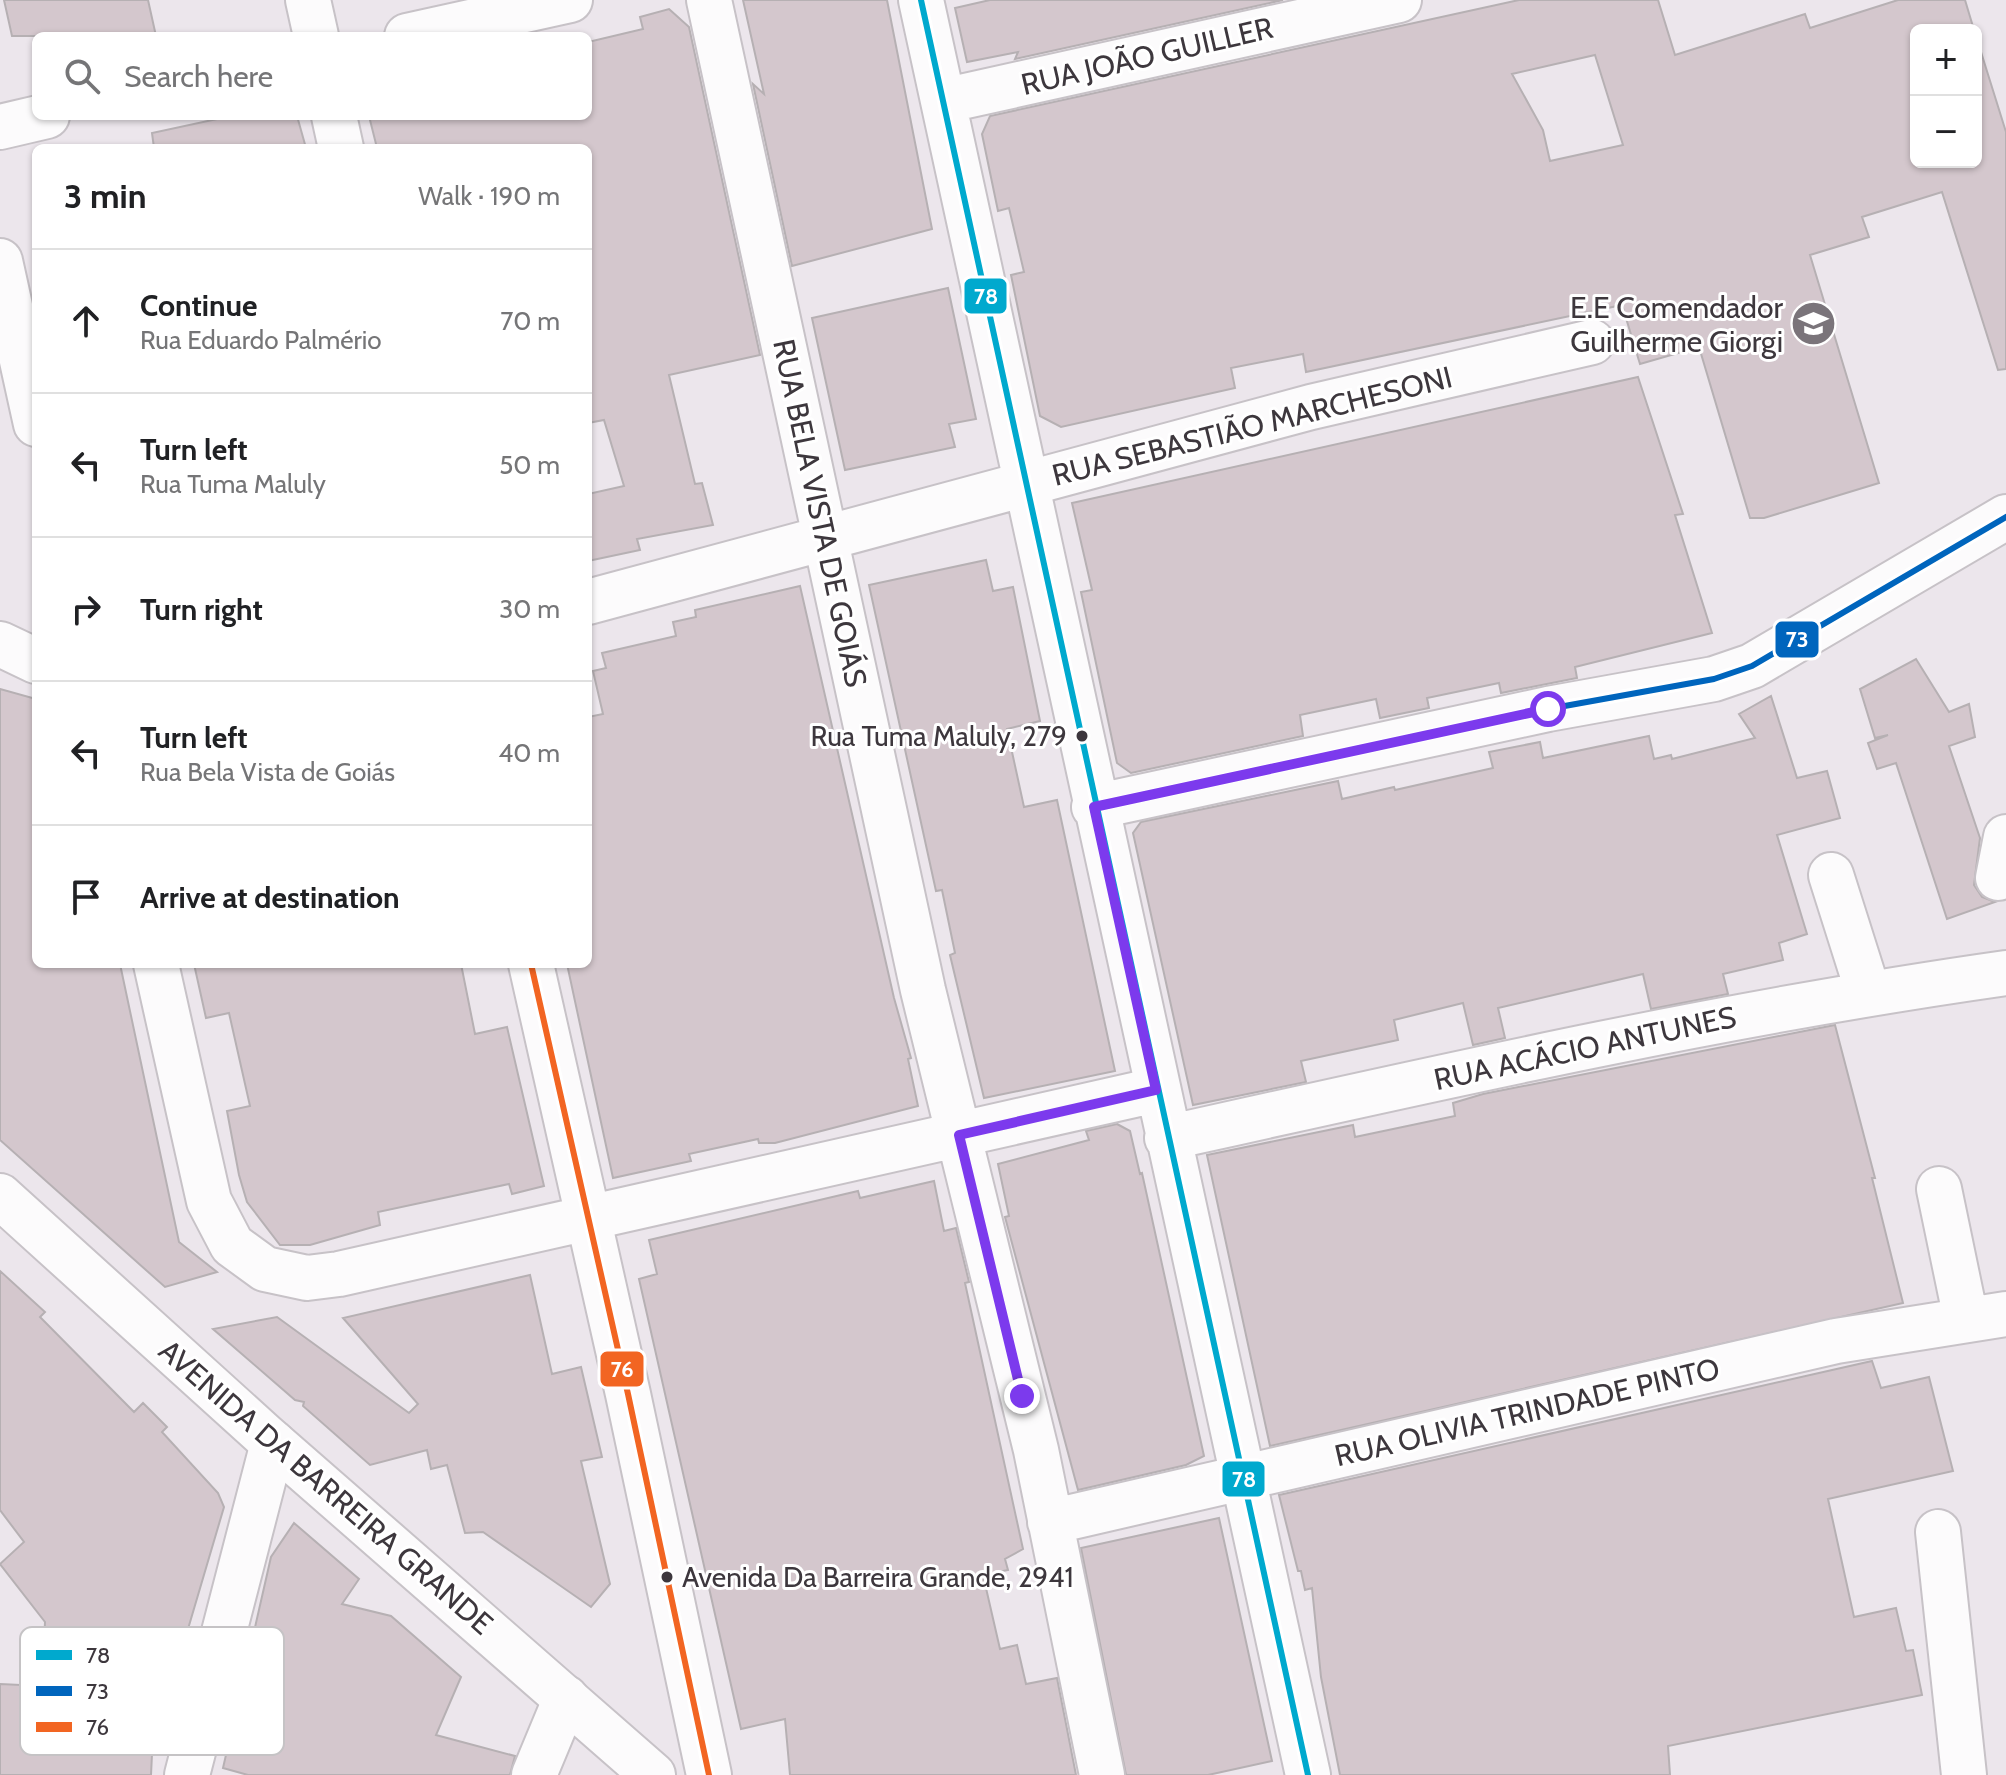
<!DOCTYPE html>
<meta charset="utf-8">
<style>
:root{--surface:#fff;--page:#f2f2f2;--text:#202124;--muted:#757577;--line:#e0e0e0}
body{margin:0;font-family:Cabin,sans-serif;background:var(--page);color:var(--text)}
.controls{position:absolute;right:24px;top:24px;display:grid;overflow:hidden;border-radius:12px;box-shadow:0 2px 6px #0004}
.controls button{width:72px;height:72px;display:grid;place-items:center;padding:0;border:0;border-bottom:2px solid var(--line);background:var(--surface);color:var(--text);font:40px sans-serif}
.stop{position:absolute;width:24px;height:24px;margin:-18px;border:6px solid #7c3aed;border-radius:50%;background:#fff}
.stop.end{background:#7c3aed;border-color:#fff;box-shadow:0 2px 8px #0008}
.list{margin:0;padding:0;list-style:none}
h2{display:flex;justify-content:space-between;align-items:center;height:104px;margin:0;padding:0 32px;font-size:34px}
h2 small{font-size:26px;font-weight:400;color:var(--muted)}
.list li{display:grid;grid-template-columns:52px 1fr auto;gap:24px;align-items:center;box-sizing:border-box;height:144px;padding:0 32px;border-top:2px solid var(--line)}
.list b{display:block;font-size:30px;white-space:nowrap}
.list p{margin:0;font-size:26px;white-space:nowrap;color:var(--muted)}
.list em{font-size:26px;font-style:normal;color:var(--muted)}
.icon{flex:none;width:44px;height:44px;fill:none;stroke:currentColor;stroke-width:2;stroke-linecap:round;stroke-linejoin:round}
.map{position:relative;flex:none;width:2006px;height:1775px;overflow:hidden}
.search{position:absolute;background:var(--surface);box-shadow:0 2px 6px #0004;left:32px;top:32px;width:560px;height:88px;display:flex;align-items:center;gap:20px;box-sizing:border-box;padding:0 28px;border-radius:12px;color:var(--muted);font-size:30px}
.panel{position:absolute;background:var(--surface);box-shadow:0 2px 6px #0004;left:32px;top:144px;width:560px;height:824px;border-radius:12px}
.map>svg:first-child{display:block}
.building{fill:#d4c7cd;stroke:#b6b0b3;stroke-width:2;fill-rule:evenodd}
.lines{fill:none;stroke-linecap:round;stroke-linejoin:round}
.minor-casing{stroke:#c7c2c7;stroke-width:48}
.major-casing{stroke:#c7c2c7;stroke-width:48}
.minor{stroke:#fcfbfc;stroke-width:44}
.major{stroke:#fcfbfc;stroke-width:44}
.bus-1-casing{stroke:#fff;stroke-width:12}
.bus-2-casing{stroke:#fff;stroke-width:12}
.bus-3-casing{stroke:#fff;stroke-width:12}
.bus-1{stroke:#00a9ce;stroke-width:6}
.bus-2{stroke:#0065bd;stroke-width:6}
.bus-3{stroke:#f26522;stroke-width:6}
.route{stroke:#7c3aed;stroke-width:10}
.bus-dot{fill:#3d373d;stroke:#fff;stroke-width:3}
.labels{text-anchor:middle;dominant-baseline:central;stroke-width:6;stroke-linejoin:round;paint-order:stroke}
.bus-label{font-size:28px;fill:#3d373d;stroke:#fff;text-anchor:end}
.street-label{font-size:30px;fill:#3d373d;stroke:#fff}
.poi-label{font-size:30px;fill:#3d373d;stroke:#fff;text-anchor:end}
.key{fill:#fff;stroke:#c5c3c5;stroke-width:2}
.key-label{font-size:22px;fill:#3d373d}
.line-badge{stroke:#fff;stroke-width:3}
.badge-label{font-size:22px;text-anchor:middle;font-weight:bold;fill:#fff}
</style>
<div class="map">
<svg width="2006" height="1775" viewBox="0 0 2006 1775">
<rect width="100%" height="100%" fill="#ece6ec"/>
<path class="building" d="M4,0h144l8,36h-144z
M743,0h144l45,229 -140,37 -39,-182 11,10z
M990,0h293l-268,59 3,-7 -51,10 -12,-54z
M1519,0h139l17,55 130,-41 5,14 88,-28h67l9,30h-58v132h60v-126l30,96v237l-8,1 -56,-178 -80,25 7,20 -59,18 69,228 -115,35h-14l-51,-171 -59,17 -18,-59 -316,67 -3,-18 -72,14 4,20 -174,39 -21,-11 -29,-141 13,-3 -15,-64 -11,3 -16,-77 8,-18zM1595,55l28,90 -73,16 -7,-31 -31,-56z
M669,9l20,18 71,328 -91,20 26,109 7,-1 11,42 -76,14 3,11 -52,11v-67l36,-8 -20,-66 -16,3v-275h-211l-8,-32h219v-74l55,-13 -3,-12z
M231,116h66l9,32h-152l-2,-15z
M948,288l28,131 -27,5 6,23 -110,23 -33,-152z
M1638,377l45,137 -8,1 37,118 -137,34 2,11 -76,15 -2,-10 -72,15 2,10 -49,10 -4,-19 -76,16 3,21 -172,37 -14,-10 -36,-171 11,-2 -20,-87z
M986,560l7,31 20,-4 27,134 -33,8 17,78 33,-7 58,271 -131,27 -34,-143 5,-2 -13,-63 -6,1 -67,-306z
M800,586l94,412 17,60 -3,1 10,47 -143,37h-16l-1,-4 -69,15 2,7 -78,17 -46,-214h21v-247l15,-3 -10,-43 13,-3 -4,-15 74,-17 -3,-14 23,-5 -1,-7z
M1916,659l33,53 20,-8 6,33 -26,9 31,92 -6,47 8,12 13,5 -48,17 -51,-156 -19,6 -9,-26 20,-8 -13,3 -15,-49z
M0,689l36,10v265h84l59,278 38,30 -52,15 -165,-147z
M1771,696l26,82 30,-7 13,47 -63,17 30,99 -28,9 4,17 -60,14 5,20 -77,15 -8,-35 -145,34 7,30 -32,7 -10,-42 -69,17 4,20 -97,21 5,21 -113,23 -60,-272 8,-11 197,-41 4,18 52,-12 1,3 98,-22 -4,-16 51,-10 3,16 106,-22 5,23 17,-4 1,4 83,-21 -16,-24z
M194,964h267l14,70 32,-7 37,159 -32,8 -3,-10 -131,28 2,13 -70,20h-30l-33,-43 -8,-27 -12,-64 23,-5 -21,-93 -23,5z
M1835,1025l40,153h-3l31,125 -633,143 -63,-291 146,-30 2,12 100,-21 -2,-13 30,-9z
M1117,1124l13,7 10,43 2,-1 62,283 -18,9 -108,25 -73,-273 4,-1 -11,-52 91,-24 -3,-9z
M934,1181l10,50 12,-3 13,54 -4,1 58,266 -18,10 3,11 -25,5 17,74 17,-4 9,39 31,-6 19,97h-286l-5,-56 -44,10 -102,-450 18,-5 -8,-34 209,-49 2,7z
M0,1271l45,41 -5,5 94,95 9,-9 24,24 -5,5 56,61 6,14 -54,183 -10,64h-8l-1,21h-151v-91l42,2 3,-64 -45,-58 24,-22 -24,-32z
M530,1275l22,99 29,-7 21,90 -21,4 29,123 -19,23 -108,-75 -18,1 -18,-68 -16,4 -4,-19 -57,15 -67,-59 1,-4 -9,-2 -82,-71 64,-12 132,96 9,-9 -75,-86z
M1872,1361l9,27 48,-11 24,94 -125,28 26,118 42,-9 10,43 7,-1 9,45 -254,51 2,29h-330l-19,-98 -9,-89 -7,2 -4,-19h-3l-19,-76z
M1219,1518l53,243 -64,14h-82l-45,-227z
M294,1523l65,56 -17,25 49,12 70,61 -25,58 79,21 -5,19h-262l-25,-7 48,-211z"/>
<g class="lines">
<defs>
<path id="minor" d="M308,0l8,36
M709,0l214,990 113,460 66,325
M921,0l387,1775
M407,36l163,-36
M943,101l456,-101
M334,116l7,32
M0,127l47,-11
M0,261l36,163
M588,602l723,-195 281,-65
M0,644l36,17
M1094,807l454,-98 166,-30 38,-13 254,-149
M1831,875l37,117
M1998,878l8,-41
M156,964l53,237 23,44 33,24 42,9 32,-4 817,-184
M531,964l97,430 81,381
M1167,1138c278,-62 556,-125 839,-165
M1939,1189l27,130
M1050,1522l786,-181 170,-27
M1938,1532l26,243
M187,1775l86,-332
M534,1775l32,-77"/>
<path id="major" d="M0,1196l264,239 389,340"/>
</defs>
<use href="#minor" class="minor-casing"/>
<use href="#major" class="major-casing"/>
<use href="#minor" class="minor"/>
<use href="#major" class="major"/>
<defs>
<path id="bus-1" d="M921,0l387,1775"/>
<path id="bus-2" d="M1094,807l454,-98 166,-30 38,-13 254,-149"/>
<path id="bus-3" d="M531,964l97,430 81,381"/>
</defs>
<use href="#bus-1" class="bus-1-casing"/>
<use href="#bus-2" class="bus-2-casing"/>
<use href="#bus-3" class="bus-3-casing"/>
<use href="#bus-1" class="bus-1"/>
<use href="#bus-2" class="bus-2"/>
<use href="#bus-3" class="bus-3"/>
</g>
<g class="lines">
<path class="route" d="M1022,1396l-63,-261 197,-45 -62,-283 454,-98"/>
</g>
<defs>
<symbol id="school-disc" viewBox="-11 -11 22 22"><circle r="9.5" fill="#7a747a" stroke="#fff"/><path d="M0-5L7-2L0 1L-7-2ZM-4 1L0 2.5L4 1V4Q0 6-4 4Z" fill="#fff"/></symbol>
</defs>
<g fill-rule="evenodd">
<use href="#school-disc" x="1788" y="298" width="51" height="51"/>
</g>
<g class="bus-dot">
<circle cx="1082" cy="736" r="7"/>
<circle cx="667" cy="1577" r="7"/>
</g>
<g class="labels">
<g class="bus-label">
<text x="1067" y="736">Rua Tuma Maluly, 279</text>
<text x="682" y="1577" text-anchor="start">Avenida Da Barreira Grande, 2941</text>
</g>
<g class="street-label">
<text transform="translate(1147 56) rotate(-13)">RUA JOÃO GUILLER</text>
<text transform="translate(1252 426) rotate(-14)">RUA SEBASTIÃO MARCHESONI</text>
<text transform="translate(820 513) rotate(78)">RUA BELA VISTA DE GOIÁS</text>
<text transform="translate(1585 1048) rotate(-12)">RUA ACÁCIO ANTUNES</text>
<text transform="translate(1527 1412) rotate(-13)">RUA OLIVIA TRINDADE PINTO</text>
<text transform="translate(326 1487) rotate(41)">AVENIDA DA BARREIRA GRANDE</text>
</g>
<g class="poi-label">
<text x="1783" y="307">E.E Comendador<tspan x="1783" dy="34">Guilherme Giorgi</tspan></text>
</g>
</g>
<rect x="20" y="1627" width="264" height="128" rx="12" class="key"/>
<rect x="36" y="1650" width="36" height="10" fill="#00a9ce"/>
<rect x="36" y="1686" width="36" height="10" fill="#0065bd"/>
<rect x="36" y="1722" width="36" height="10" fill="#f26522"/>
<g class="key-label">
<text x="86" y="1663">78</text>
<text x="86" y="1699">73</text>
<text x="86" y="1735">76</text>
</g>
<g class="line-badge">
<rect x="963" y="277" width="45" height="38" rx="8" fill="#00a9ce"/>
<rect x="1774" y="620" width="46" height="39" rx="8" fill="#0065bd"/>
<rect x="599" y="1350" width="46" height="38" rx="8" fill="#f26522"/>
<rect x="1221" y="1460" width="45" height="38" rx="8" fill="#00a9ce"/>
</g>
<g class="badge-label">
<text x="986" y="304">78</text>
<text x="1797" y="647">73</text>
<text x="622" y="1377">76</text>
<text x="1244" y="1487">78</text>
</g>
</svg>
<div class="controls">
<button>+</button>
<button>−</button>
</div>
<div class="stop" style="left:1548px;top:709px"></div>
<div class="stop end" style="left:1022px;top:1396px"></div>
<div class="search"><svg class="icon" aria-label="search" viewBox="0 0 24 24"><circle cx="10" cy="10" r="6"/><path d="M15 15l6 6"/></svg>Search here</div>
<section class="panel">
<h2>3 min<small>Walk · 190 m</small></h2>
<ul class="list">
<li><svg class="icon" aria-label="ahead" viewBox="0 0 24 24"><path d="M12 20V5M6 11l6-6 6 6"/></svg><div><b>Continue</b><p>Rua Eduardo Palmério</p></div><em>70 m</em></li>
<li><svg class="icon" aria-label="left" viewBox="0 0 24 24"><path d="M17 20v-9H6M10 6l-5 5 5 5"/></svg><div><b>Turn left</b><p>Rua Tuma Maluly</p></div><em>50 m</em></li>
<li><svg class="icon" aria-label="right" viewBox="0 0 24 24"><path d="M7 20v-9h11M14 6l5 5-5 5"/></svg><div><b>Turn right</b></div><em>30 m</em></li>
<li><svg class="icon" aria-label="left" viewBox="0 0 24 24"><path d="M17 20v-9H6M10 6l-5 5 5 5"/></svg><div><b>Turn left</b><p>Rua Bela Vista de Goiás</p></div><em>40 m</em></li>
<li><svg class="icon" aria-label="arrive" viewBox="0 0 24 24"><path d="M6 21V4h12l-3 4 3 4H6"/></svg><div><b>Arrive at destination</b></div></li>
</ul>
</section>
</div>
